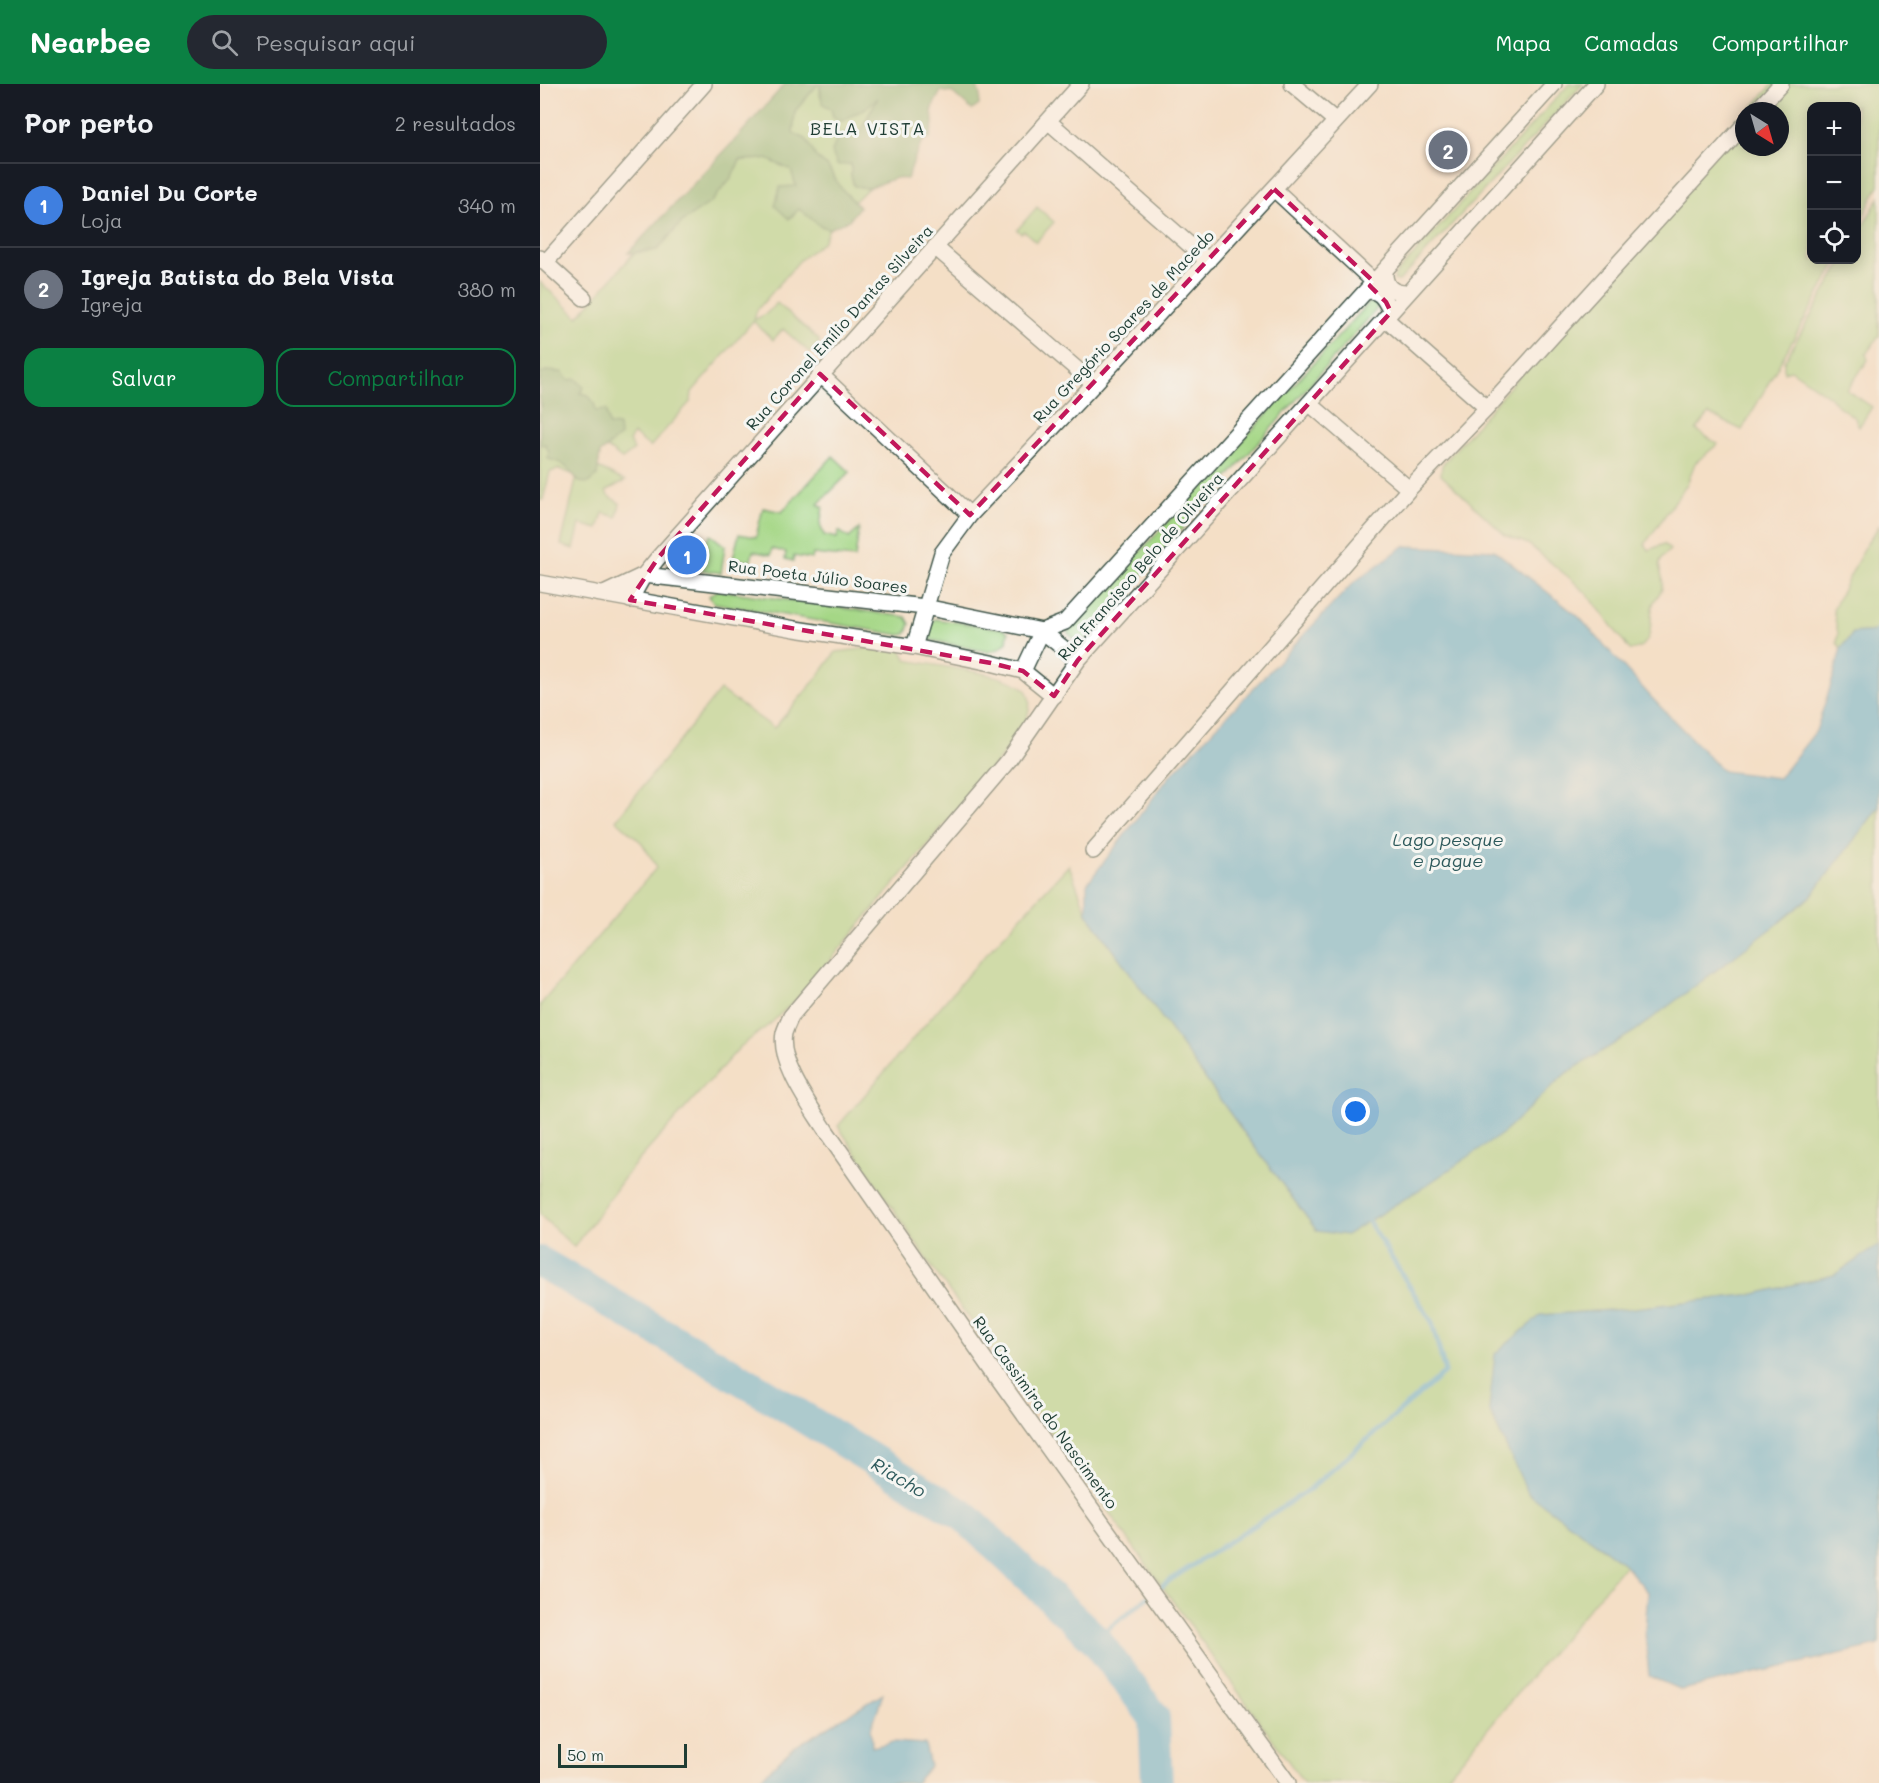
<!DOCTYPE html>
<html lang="pt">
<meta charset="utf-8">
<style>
:root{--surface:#171b24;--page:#242831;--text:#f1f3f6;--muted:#9ea1a6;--line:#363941;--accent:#0b8043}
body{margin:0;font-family:Mali,sans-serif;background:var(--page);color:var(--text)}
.controls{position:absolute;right:18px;top:18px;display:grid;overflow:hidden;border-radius:12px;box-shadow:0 3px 15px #0003}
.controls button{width:54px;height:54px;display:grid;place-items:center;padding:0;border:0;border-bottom:2px solid var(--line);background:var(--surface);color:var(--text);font:30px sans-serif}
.compass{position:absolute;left:1195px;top:18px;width:54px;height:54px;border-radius:50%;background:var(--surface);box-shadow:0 3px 15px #0003;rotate:143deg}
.scale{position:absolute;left:18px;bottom:15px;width:129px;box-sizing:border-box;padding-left:6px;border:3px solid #1f3d34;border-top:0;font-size:16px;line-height:21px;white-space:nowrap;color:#1f3d34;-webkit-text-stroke:4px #f6f6f2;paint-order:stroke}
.you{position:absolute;left:816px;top:1028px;width:21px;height:21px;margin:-15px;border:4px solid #fff;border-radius:50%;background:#1a73e8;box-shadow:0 0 0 9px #1a73e833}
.badge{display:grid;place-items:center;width:39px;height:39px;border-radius:50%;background:var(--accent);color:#fff;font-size:20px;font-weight:700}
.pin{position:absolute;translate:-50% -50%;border:3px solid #fff;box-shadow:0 2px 6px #0006}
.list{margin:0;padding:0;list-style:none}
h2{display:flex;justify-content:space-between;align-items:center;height:78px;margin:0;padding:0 24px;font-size:26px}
h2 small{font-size:20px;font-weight:400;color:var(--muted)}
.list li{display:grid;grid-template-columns:39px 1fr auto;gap:18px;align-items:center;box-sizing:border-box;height:84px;padding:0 24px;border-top:2px solid var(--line)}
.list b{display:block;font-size:22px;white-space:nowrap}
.list p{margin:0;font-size:20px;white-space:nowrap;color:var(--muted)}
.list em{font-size:20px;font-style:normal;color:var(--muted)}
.actions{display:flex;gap:12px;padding:18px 24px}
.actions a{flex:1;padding:14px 0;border:2px solid var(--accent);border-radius:18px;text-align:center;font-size:21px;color:var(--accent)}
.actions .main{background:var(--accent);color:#fff}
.icon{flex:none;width:33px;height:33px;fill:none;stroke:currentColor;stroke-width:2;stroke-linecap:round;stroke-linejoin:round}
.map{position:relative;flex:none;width:1339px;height:1699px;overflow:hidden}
header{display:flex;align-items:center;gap:36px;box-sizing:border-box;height:84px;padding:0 30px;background:var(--accent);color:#fff}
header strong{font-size:28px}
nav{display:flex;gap:33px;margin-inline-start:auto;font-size:21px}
.search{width:420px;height:54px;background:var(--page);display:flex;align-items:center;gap:15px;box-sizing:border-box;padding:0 21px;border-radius:33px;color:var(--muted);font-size:22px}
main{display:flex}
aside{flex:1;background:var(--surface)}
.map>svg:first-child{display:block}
.green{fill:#a5d786;stroke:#628a5d;stroke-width:1.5}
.forest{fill:#84b873;stroke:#527a54;stroke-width:1.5}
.water{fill:#59b1d6;stroke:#3c7785;stroke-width:1.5}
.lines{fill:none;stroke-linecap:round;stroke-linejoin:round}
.stream{stroke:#59b1d6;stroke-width:5}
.river{stroke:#59b1d6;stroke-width:32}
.minor-casing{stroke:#3f554a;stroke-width:18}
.minor{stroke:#fff;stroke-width:15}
.marked{fill:none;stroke:#c2185b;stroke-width:4.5;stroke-dasharray:12 8;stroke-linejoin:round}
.labels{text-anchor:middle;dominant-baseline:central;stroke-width:6;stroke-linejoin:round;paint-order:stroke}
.street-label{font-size:16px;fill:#1f3d34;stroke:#f6f6f2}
.neighbourhood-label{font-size:18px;letter-spacing:1.5px;fill:#1f3d34;stroke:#f6f6f2}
.water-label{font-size:18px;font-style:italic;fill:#2e5a5c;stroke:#f6f6f2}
</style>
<header>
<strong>Nearbee</strong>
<div class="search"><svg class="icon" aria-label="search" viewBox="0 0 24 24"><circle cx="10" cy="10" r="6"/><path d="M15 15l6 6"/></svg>Pesquisar aqui</div>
<nav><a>Mapa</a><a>Camadas</a><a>Compartilhar</a></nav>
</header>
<main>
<aside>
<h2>Por perto<small>2 resultados</small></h2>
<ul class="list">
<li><span class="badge" style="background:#3f7fe0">1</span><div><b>Daniel Du Corte</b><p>Loja</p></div><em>340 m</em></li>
<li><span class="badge" style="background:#6b7280">2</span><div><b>Igreja Batista do Bela Vista</b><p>Igreja</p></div><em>380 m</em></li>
</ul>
<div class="actions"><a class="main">Salvar</a><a>Compartilhar</a></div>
</aside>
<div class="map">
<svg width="1339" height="1699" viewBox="0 0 1339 1699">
<rect width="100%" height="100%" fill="#f6f6f2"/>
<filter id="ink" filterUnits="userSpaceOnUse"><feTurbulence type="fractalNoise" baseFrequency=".0167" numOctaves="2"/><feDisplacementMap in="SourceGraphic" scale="12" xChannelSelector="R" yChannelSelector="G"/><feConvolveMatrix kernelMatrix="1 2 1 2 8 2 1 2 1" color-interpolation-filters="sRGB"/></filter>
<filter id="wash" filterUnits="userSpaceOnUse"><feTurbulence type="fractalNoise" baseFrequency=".008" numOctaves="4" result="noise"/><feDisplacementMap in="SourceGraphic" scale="24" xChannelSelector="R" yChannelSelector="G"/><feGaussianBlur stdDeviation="1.35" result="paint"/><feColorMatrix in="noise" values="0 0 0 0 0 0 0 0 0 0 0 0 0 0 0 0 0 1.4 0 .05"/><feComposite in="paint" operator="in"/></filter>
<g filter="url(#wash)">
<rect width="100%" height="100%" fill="#f4dfc6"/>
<path class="green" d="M278,0h2v12l22,25 23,-13 14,-12 -18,33 -5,4 -5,42 3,11 14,2 -14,14 -14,-15 -12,-20 -12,-10 -10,-18 -13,-6 2,-22z
M1029,0h14l-184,197 -5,-1 1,-5z
M1233,0h106v101l-22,43 -1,-122h-44v154h26l-96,170 -33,-16 -13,16 22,14 -23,19 -8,21 -42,60 4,6 15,-6 6,6c-21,18 -4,18 -8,38 -1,6 -7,10 -9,16 -5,18 4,43 -23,46l-41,-54 -17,-16 -44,-36 -23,-9 -64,-60 1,-10 302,-349v31h36v-36h-31z
M227,75l24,10 6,17 -4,29 6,-7 20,17 10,4 -6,13 -23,18 -43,50 -3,10 12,-6 11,-11 42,37v3l-9,10 -27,-24 -10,11 -20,-19 -61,71 -1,9 -41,46 -16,-13 -5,7 5,9 -12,9 -15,-11 -7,5 -2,15 27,13 -19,10 2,5 12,7 -3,14 -14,-4 -5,16 -18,-5 -6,25 -13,-4 16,-69 -18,-7 -9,3 -7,28h-3v-218l38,35 56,-64 23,-3 25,-28 29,-20 20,-23 9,-19z
M1339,114v138l-13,18 2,6 -21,30 25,17 -13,20 -4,-9 -18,-13 -7,-8 -39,-27 -7,2v-10l59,-102h13l1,-24z
M497,123l17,15 -18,20 -12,-11 -3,2 -4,-3z
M832,218l5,3 -1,5 -295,333h-2l-11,-10v-3l301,-327z
M293,372l17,16 -32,32 5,3 -3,18 4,10 13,3 2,-7 10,7 10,-9 -4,29 -42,-4 -1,5 -18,-3 -1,5 -8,-2 1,-7 -14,-3 -1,6 -18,-4 -2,10 -18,-3 6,-24 17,3 7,-29 19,4z
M1339,442v107l-2,-2 -24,2 -12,15 -4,-5 1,-10 -5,-24 33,-64z
M158,450l8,7 5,-6 14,11 -4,27 -53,-8 10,-10 10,8 8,-8 -10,-9z
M178,506l188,27 4,7 -4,10 -6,1 -186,-32 -5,-7z
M395,535l69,10 4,3 -1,10 -9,7 -9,3 -58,-12 -4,-5 4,-11z
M330,564l31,1 6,11c22,6 114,13 121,34 8,22 -15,46 -26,62l-201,239 -31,29 -30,23 -110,123 -56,77 -34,-32v-210l117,-138 -15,-24 -26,-23 104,-130 54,38 42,-49 20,-27z
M1339,723v438l-45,30 -79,19 -129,15 -85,6 -13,178 97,72 -183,218h-138l-375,-520 -91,-137 140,-163 91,-98 18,48 155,217 75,101 185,-97 63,-60 70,-43 140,-105 36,-30z"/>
<path class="forest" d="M245,0h33l-23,27 -2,22 13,6 10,18 12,10 12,20 19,20 -10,13 -20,9 -10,-4 -20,-16 -10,10 -14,-13 5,-19 16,-1 -5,-16 -24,-11 -27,1 -9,18 -20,24 -29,20 -25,28 -29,3 106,-112z
M280,0h156l4,11 -1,10 -7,5 -19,-17 -12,-2 -9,17 1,16 -3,14 -6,1c-9,14 -11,25 -17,40l-12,-1 -27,10 -14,-2 -3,-11v-11l-14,1 -5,-13 6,-17 13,-4 5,2 5,-4 17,-31 -12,10 -24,13 -9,-4 -2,-8 -9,-6z
M5,287l17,1 6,8 8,-1 8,8 -4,6 8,2 6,8 2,8 10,-1 3,15 10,1 1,10 -20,17 -3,23 -9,7 -9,-1c-10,-13 -15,-20 -31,-23l1,-7 -4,-8 -5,1v-37l2,-2 -2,-6v-25z"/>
<path class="water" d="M864,462l90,4 85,67 72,80 72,74 56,7 37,-47 18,-56 7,-27 12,-15 24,-2 2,2v174l-68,89 -36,30 -140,105 -70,43 -63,60 -80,54 -76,47 -29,-4 -75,-101 -155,-217v-29l82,-107 184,-194z
M1339,1161v400l-198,45 -32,-14 -4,-45 3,-39 -23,-27 -97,-72 -39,-83 6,-56 46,-39 85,-6 129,-15 79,-19z
M343,1610l-12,35 1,18 21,-5 32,2 5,22 -15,17h-160l39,-36z"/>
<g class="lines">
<path class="stream" d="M1337,547l2,-2
M555,1555l75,-59 140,-91 135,-117 -13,-50 -63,-100"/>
<path class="river" d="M0,1178l204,119 219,134 132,124 59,78 3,66"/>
</g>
</g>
<g filter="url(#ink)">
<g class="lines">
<defs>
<path id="minor" d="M752,0l44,37
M1216,27l25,-27
M508,37l160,140
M734,105l100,93
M395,163l159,137
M0,174l44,40
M5,179l159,-179
M845,186c-1,16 7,23 22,23
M825,208c15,-4 20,8 26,20
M845,234l102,90
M280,290l150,141
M769,319l100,86
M0,499l255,46 119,18 77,16 32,8 31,25
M64,510l40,-19 281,32 117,24 36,29
M90,516l14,-25 14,-17 423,-474
M374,563l28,-94 28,-38 124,-131 276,-300
M483,587l19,-40 23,-9 489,-538
M553,767l316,-362 78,-81 257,-283
M748,1699l-295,-412 -167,-240c-15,-24 -48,-68 -42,-98 2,-6 5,-12 7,-17l217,-255 70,-101 518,-576"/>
</defs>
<use href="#minor" class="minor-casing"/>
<use href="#minor" class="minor"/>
</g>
</g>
<path d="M0 0H1339V1699H0ZM734,105l100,93 -4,4 16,16 5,10 -313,348 -24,36 -31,-25 -32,-8 -361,-63 28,-42 162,-184 150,141z" fill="#f4dfc6" fill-opacity=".55" fill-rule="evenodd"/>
<path class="marked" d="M734,105l100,93 -4,4 16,16 5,10 -313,348 -24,36 -31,-25 -32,-8 -361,-63 28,-42 162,-184 150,141z"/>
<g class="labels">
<g class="street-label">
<text transform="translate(583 242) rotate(-47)">Rua Gregório Soares de Macedo</text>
<text transform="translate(299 243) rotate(-48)">Rua Coronel Emílio Dantas Silveira</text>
<text transform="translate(600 482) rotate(-49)">Rua Francisco Belo de Oliveira</text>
<text transform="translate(278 492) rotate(7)">Rua Poeta Júlio Soares</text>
<text transform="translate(506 1328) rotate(54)">Rua Cassimira do Nascimento</text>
</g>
<g class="neighbourhood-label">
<text x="328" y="44">BELA VISTA</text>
</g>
<g class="water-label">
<text x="908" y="755">Lago pesque<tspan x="908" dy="21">e pague</tspan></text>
<text transform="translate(359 1393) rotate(31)">Riacho</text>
</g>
</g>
</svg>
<div class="controls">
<button>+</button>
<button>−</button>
<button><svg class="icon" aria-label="locate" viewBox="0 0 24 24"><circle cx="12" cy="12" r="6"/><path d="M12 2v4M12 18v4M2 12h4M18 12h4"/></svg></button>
</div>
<svg class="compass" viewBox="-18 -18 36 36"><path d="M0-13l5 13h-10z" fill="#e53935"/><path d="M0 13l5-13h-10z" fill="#9ea1a6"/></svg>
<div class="scale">50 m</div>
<div class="you"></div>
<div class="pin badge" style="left:147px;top:471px;background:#3f7fe0">1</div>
<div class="pin badge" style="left:908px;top:66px;background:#6b7280">2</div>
</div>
</main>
